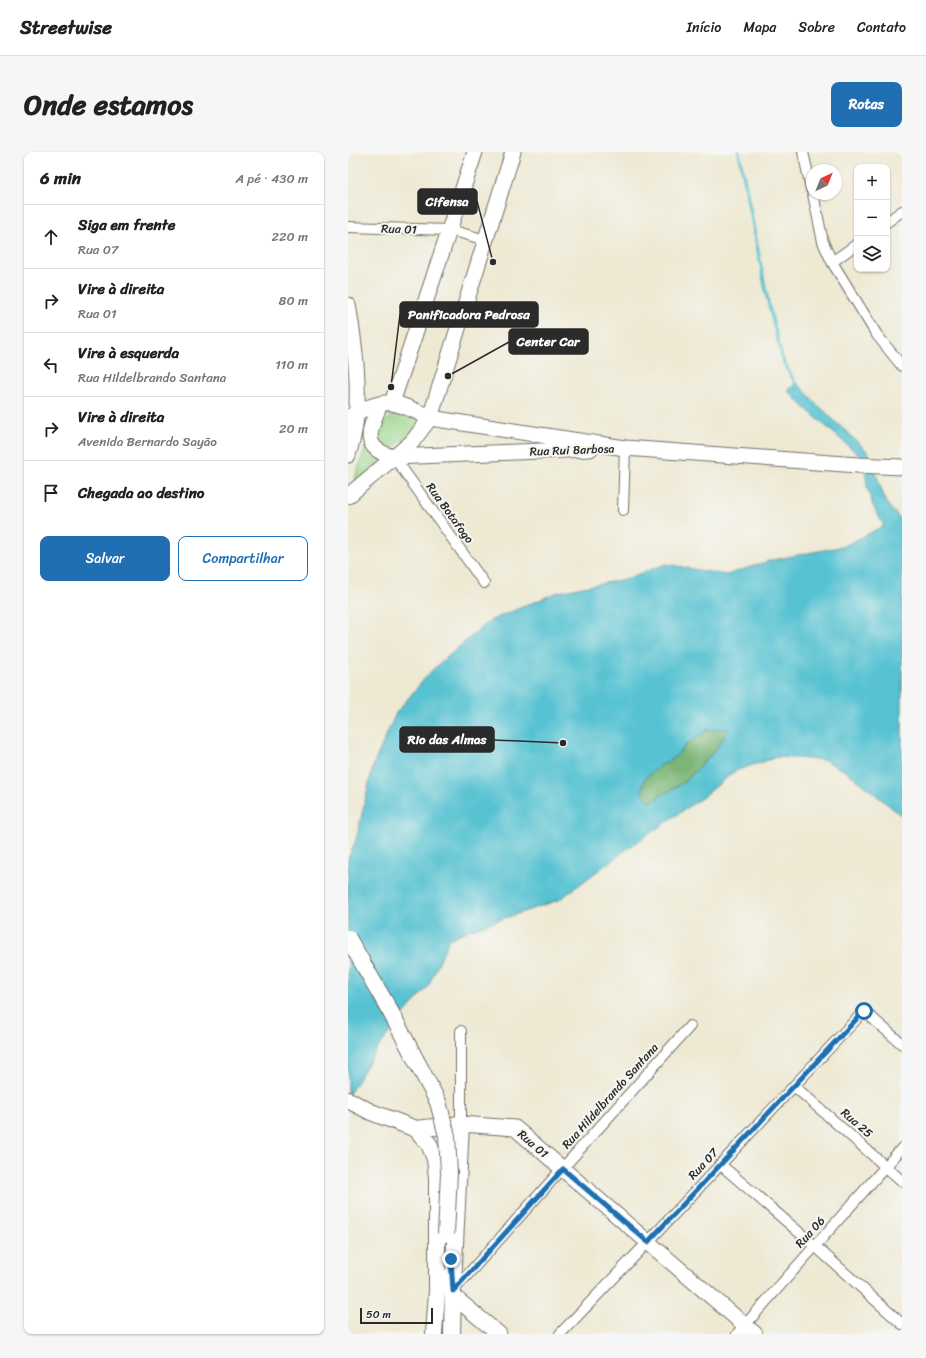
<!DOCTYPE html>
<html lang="pt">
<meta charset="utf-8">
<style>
:root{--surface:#fff;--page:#f6f6f6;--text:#202124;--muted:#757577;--line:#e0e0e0;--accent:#1f6fb2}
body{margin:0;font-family:Sriracha,sans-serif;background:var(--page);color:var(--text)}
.controls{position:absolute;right:12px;top:12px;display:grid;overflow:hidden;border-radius:8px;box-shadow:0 1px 3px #0004}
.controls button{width:36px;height:36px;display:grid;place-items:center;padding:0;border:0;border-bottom:1px solid var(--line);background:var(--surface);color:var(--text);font:20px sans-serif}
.compass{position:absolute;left:458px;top:12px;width:36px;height:36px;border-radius:50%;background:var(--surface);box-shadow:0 1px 3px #0004;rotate:43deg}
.scale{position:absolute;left:12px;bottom:10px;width:73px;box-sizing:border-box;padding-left:4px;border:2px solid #2b2b2b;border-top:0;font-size:11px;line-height:14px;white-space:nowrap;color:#2b2b2b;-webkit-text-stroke:3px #f6f6f2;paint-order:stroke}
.stop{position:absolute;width:12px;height:12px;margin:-9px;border:3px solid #1f6fb2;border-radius:50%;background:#fff}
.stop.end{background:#1f6fb2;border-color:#fff;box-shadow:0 1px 4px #0008}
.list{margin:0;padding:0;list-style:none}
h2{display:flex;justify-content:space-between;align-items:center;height:52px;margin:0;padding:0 16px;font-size:17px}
h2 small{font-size:13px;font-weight:400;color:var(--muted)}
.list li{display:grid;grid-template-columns:26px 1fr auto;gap:12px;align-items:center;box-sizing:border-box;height:64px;padding:0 16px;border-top:1px solid var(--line)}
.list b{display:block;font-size:15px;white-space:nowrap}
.list p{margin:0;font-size:13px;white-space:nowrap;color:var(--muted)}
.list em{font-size:13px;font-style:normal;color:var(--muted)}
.actions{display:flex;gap:8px;padding:12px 16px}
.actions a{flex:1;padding:9px 0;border:1px solid var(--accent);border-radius:8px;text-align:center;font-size:14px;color:var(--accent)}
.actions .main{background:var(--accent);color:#fff}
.icon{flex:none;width:22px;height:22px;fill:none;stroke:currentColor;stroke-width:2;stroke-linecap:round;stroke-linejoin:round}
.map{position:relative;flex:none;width:554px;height:1182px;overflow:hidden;border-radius:8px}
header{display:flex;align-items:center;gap:24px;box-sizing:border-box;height:56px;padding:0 20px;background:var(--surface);border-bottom:1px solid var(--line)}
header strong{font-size:19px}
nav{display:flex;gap:22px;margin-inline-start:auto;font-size:14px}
.intro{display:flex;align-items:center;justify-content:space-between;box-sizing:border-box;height:96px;padding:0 24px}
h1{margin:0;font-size:28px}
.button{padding:10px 18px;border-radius:8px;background:var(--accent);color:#fff;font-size:14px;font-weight:700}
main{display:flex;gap:24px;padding:0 24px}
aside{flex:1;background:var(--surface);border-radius:8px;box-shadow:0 1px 3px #0004}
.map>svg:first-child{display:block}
.green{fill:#99d589;stroke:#62805a}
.forest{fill:#7ab675;stroke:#527050}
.water{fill:#57c2d2;stroke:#41767e;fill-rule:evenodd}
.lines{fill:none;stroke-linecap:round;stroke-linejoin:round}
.stream{stroke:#57c2d2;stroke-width:3}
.street-casing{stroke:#6f6e66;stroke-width:12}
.secondary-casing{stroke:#6f6e66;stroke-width:17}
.primary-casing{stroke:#6f6e66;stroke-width:18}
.street{stroke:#fff;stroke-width:10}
.secondary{stroke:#fff;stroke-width:15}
.primary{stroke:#fff;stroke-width:16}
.primary-bridge-casing{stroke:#6f6e66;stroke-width:18;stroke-linecap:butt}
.primary-bridge{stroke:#fff;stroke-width:16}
.route{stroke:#1f6fb2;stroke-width:5}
.labels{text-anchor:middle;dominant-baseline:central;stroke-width:4;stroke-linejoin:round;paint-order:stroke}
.street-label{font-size:12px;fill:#2b2b2b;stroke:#f6f6f2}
.leader{fill:none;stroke:#2b2b2b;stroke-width:1.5}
.callout-dot{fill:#2b2b2b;stroke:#f6f6f2;stroke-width:1.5}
.callout{fill:#2b2b2b;stroke:#2b2b2b;stroke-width:1.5}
.callout-label{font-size:13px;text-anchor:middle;font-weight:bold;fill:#fff}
</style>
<header>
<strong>Streetwise</strong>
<nav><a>Início</a><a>Mapa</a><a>Sobre</a><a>Contato</a></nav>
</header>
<div class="intro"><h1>Onde estamos</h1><a class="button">Rotas</a></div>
<main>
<aside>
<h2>6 min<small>A pé · 430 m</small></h2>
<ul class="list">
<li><svg class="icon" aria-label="ahead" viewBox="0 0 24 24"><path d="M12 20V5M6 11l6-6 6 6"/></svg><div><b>Siga em frente</b><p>Rua 07</p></div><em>220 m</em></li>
<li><svg class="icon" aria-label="right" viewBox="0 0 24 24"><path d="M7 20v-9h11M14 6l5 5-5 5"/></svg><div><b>Vire à direita</b><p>Rua 01</p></div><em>80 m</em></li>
<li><svg class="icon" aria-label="left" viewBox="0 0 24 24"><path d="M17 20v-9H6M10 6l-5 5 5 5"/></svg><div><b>Vire à esquerda</b><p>Rua Hildelbrando Santana</p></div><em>110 m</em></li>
<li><svg class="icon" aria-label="right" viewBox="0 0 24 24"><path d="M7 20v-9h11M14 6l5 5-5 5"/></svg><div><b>Vire à direita</b><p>Avenida Bernardo Sayão</p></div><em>20 m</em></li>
<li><svg class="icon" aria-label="arrive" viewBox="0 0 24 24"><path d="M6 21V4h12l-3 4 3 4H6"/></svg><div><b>Chegada ao destino</b></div></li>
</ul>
<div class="actions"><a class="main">Salvar</a><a>Compartilhar</a></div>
</aside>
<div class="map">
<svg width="554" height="1182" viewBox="0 0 554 1182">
<rect width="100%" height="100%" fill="#f6f6f2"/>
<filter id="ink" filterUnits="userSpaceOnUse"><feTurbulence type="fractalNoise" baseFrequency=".025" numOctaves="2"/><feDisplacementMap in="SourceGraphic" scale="8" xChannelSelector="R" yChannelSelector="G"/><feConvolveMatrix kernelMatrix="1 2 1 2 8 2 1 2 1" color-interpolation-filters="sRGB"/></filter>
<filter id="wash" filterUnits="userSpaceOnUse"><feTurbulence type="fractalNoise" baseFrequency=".012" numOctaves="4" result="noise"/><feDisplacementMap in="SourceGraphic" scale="16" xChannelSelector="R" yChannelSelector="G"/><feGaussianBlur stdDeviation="0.9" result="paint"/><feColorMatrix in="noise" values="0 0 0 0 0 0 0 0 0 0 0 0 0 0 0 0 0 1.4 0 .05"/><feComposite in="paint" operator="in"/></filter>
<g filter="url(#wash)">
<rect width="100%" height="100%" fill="#eee9d3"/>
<path class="green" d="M53,255l16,10 4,8 -33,27 -16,-18z
M20,290l19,17 -32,29 1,-14z"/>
<path class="forest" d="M381,577l-13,20 -30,32 -36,21 -8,-9 2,-14 15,-12 17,-11 12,-13 19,-13z"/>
<path class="water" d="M449,231l21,22 51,48 17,50 16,18v295l-52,-42 -25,-14 -48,-3 -42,14 -32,26 -72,49 -72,54 -90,30 -20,9 -21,48 -27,30 -26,35 -27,44v-237l8,-19 17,-74 23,-53 35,-42 58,-50 69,-29 67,-13 41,-15 60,11 46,-15 72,-14 40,-20 -11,-20 -6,-19 -1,-11 -5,-19 -57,-50 -17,-17zM381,577l-13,20 -30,32 -36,21 -8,-9 2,-14 15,-12 17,-11 12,-13 19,-13z"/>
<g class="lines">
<path class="stream" d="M391,0l29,150 15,59 14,25"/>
</g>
</g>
<g filter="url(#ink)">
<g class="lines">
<defs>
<path id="street" d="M455,0l9,40
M465,42l10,48 9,20 45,73 25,31
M539,70l15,-11
M0,75l102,3 36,10
M484,110l25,-18
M46,305l90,126
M275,358l2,-62
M113,879v93
M446,934l108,95
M373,1013l94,81 87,78
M105,1139l237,-265
M212,1182l88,-92 216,-231 38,33
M389,1182l165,-186"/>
<path id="secondary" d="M0,153c8,46 16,105 0,150
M44,251l83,-251
M32,252c-10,25 -21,44 14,53l196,-8
M0,266c10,-7 32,-17 44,-15 13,2 26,9 38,15l195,30 233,17 44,2
M0,344l64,-54 18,-24 83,-266
M113,972l54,4 240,206
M105,1144l46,38"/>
<path id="primary" d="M0,948l23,12 45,17 45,-5 -8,160
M68,977l13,15 6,15 2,19v109
M104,1122l1,17 -1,43
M86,1182l4,-57"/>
</defs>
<use href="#street" class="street-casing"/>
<use href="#secondary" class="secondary-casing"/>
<use href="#primary" class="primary-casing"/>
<use href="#street" class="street"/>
<use href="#secondary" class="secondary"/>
<use href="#primary" class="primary"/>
<defs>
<path id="primary-bridge" d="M0,786l41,71 49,93 9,34 2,37 -3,61"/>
</defs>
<use href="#primary-bridge" class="primary-bridge-casing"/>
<use href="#primary-bridge" class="primary-bridge"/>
</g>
</g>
<g class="lines" filter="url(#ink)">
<path class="route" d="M103,1107l2,32 110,-122 85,73 216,-231"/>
</g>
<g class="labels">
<g class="street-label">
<text transform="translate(51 77) rotate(2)">Rua 01</text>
<text transform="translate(224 298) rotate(-2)">Rua Rui Barbosa</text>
<text transform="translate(102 361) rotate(54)">Rua Botafogo</text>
<text transform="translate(262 944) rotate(-48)">Rua Hildelbrando Santana</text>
<text transform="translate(509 971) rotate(41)">Rua 25</text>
<text transform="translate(185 992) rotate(41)">Rua 01</text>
<text transform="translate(355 1012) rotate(-47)">Rua 07</text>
<text transform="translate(462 1080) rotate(-48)">Rua 06</text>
</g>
</g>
<path class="leader" d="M145 110L129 49M43 235L52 162M100 224L161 190M215 591L146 588"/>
<g class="callout-dot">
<circle cx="145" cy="110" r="4"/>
<circle cx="43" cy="235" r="4"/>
<circle cx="100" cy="224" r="4"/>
<circle cx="215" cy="591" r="4"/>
</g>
<g class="callout">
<rect x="70" y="37" width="59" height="25" rx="4"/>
<rect x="52" y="150" width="138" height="25" rx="4"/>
<rect x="161" y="177" width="79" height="25" rx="4"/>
<rect x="52" y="575" width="94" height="25" rx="4"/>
</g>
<g class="callout-label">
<text x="99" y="54">Cifensa</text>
<text x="121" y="167">Panificadora Pedrosa</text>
<text x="200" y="194">Center Car</text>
<text x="99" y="592">Rio das Almas</text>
</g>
</svg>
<div class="controls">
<button>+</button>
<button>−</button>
<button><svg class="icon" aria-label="layers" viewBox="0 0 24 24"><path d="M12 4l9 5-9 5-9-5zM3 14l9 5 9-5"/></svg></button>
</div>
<svg class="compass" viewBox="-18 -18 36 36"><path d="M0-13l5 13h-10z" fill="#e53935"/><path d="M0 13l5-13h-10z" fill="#757577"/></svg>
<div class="scale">50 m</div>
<div class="stop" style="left:516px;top:859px"></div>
<div class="stop end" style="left:103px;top:1107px"></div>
</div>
</main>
